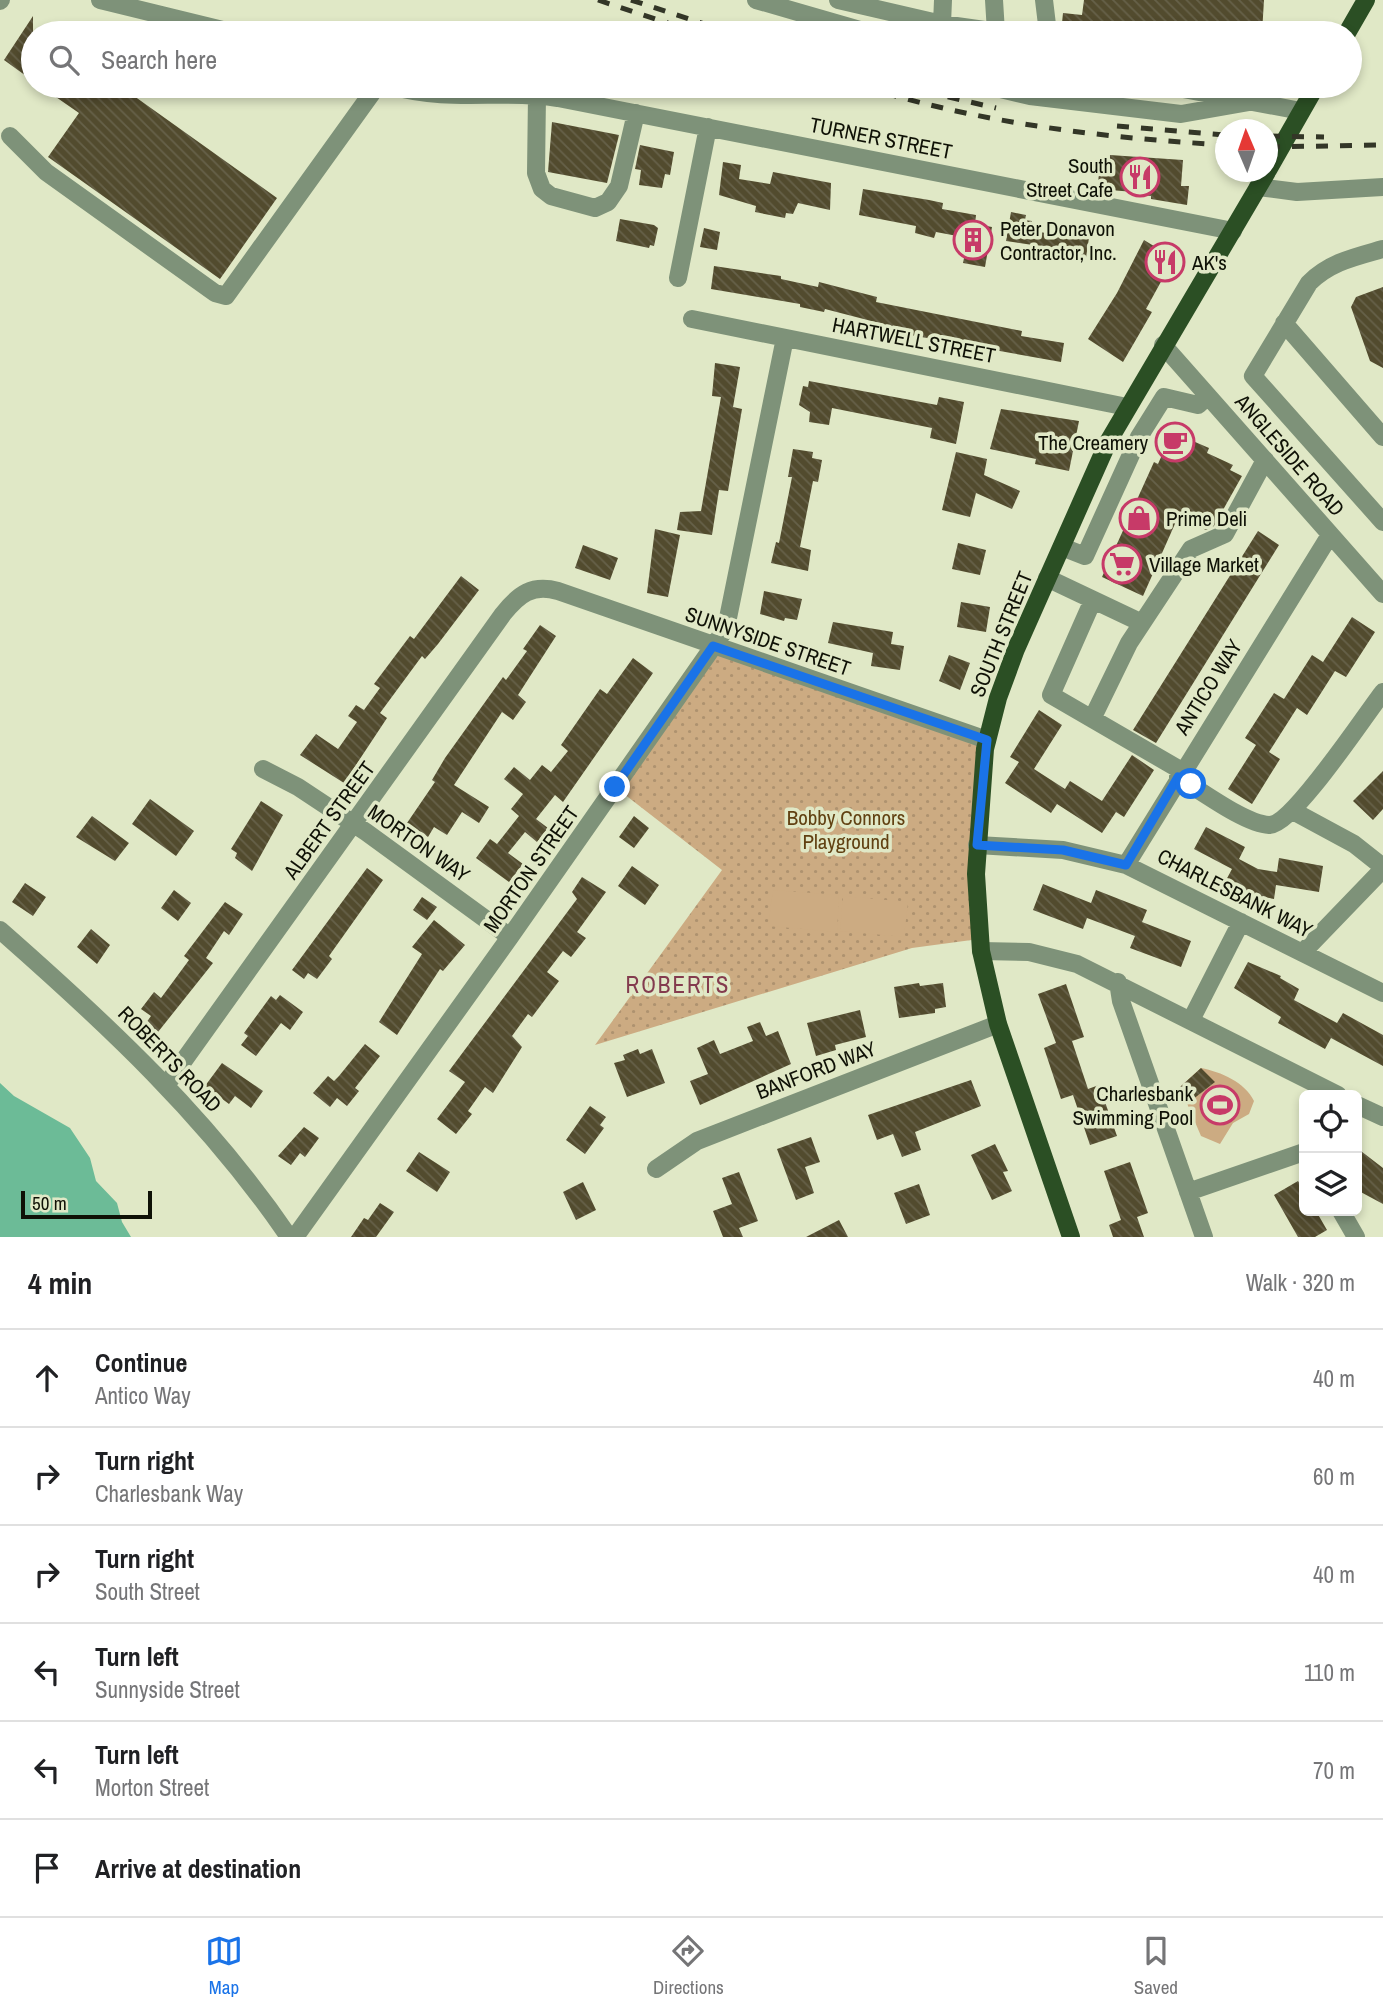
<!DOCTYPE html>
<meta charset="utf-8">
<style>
:root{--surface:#fff;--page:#f2f2f2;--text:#202124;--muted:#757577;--line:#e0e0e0;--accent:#1a73e8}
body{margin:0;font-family:"Archivo Narrow",sans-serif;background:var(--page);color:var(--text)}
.controls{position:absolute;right:21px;bottom:21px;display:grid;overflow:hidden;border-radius:10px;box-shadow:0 4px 10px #0003}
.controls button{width:63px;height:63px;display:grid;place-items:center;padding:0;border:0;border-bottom:2px solid var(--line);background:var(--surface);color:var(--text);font:35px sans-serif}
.compass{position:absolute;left:1215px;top:119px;width:63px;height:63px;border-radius:50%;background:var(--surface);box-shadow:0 4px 10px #0003;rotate:358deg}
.scale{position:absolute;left:21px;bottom:18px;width:131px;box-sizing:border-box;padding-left:7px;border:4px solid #0f1106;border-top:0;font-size:19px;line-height:24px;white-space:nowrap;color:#0f1106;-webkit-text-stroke:5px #e0e8c6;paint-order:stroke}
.stop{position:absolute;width:21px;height:21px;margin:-16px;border:5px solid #1a73e8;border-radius:50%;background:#fff}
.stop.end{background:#1a73e8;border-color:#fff;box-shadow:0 2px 7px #0008}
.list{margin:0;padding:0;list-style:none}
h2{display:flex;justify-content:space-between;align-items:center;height:91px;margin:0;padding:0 28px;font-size:30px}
h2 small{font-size:23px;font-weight:400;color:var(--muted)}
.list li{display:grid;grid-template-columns:46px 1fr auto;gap:21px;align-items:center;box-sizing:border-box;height:98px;padding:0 28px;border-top:2px solid var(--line)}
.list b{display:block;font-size:26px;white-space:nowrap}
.list p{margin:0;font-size:23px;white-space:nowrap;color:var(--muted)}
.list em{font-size:23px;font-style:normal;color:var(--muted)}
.icon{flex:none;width:38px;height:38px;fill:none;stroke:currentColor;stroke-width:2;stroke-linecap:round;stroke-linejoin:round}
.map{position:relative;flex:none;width:1383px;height:1237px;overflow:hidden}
.search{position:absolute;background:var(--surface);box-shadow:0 4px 10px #0003;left:21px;right:21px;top:21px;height:77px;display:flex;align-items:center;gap:18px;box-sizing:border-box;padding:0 24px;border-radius:38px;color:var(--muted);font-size:26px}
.sheet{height:679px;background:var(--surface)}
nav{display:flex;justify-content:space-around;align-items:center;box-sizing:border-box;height:98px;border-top:2px solid var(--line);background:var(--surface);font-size:19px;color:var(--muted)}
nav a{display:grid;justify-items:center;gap:4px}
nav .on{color:var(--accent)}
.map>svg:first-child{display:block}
.green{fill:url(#green-dots)}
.pitch{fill:#ccab82}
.water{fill:#6cbb97}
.building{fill:url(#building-back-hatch)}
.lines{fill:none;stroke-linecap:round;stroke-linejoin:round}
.minor{stroke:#7e9279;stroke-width:18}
.major{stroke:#2b4f24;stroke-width:18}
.rail{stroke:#333627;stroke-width:5;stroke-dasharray:12 12;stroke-linecap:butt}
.route{stroke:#1a73e8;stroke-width:9}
.labels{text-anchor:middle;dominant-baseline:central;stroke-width:7;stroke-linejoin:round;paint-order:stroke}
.street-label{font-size:21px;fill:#0f1106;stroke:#e0e8c6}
.poi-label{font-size:21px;fill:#0f1106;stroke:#e0e8c6;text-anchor:start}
.park-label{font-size:21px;fill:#614112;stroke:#e0e8c6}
.neighbourhood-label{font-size:23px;letter-spacing:2px;fill:#833b4e;stroke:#e0e8c6}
</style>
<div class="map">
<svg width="1383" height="1237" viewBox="0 0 1383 1237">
<defs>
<pattern id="green-dots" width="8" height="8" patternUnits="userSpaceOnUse" patternTransform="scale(1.75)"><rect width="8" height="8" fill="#ccab82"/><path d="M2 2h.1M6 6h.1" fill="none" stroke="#ae926f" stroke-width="1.8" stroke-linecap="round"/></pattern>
<pattern id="building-back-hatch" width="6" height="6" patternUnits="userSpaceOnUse" patternTransform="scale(1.75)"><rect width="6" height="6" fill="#524b2e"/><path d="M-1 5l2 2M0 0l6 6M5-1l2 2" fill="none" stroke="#666149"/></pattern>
</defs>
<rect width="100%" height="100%" fill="#e0e8c6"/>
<path class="green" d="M714,646l273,94 -8,199 -67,9 -317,97 127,-175 -107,-83z"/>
<path class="pitch" d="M773,890l66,5 -2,37 -69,-6z
M843,896l65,6 -4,35 -64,-6z
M1201,1068c20,4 44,14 53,33l-5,13 -16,9 -13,21 -19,-8 -21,-49z"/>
<path class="water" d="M0,1083l14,13 56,32 20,30 6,23 21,22 5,19 9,15h-131z
M1227,1092l10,5 3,8 -23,20 -8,-3 -4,-10z"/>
<path class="building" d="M1084,0h180l-2,33h-201l2,-20 19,2z
M33,16v65l-29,-21z
M40,86h80l157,112 -57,81 -172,-122 31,-44z
M552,122l67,13 -12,48 -59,-11z
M640,145l34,7 -4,23 -5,-1 -3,14 -23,-3 2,-15 -6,-1z
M1110,155l73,5 -2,26h8l-2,19 -36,-6v-3l-17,-2v-2l-36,-3 1,-21 10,1z
M723,162l18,3 -2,14 31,5 3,-12 58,11 -1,27 -32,-7 -5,11 -7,-1 -1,5 -30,-6 1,-6 -37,-11z
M863,189l66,11 14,3 -1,6 34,6 -1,9 17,3 -7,40 -22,-4 5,-25 -32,-6 -2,6 -19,-5 1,-7 -57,-11z
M1011,212l15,3 -1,5 7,1 -2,10 33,4 1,-8 26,4 -4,27 -12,-2v6l-16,-2 1,-6 -7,-1 1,-5 -47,-7z
M620,219l34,6 4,3 -4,18 -4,-1 -1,3 -33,-7z
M704,228l16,4 -3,18 -17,-3z
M1144,240l18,11 7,-3 5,10 -28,51 6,3 -29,50 -35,-23 29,-46z
M714,266l67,10v3l37,8 1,-5 58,15 -1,5 146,29 -1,5 43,7 -3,19 -179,-32 1,-6 -58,-15 -1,3 -24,-5v-3l-89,-15z
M1383,287v81l-13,-7 -19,-54 5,-10z
M715,363l25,4 -7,40 9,2 -14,82 -9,-1 -7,45 -35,-5 3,-18 21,-1 20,-114 -9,-1z
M809,381l128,24 2,-8 25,5 -8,42 -26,-6 2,-10 -100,-20 -3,17 -20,-3 1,-10 -11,-7 4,-19 5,1z
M1001,409l78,12 -10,50 -34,-7 1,-5 -46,-10z
M1172,432l37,16 -2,5 26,12 -3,5 12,6 -28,50 -8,4 -28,-13 -35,79 -41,-19 52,-115 4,2z
M793,449l20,3 -1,6 10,2 -4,22 -5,-1 -13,66 11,3 -3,21 -37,-8 5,-21 3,1 13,-66h-4z
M956,452l31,7 -3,16 36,16 -8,18 -36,-16 -6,24 -28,-7z
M655,529l25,6 -12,62 -21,-4z
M1258,531l21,14 -123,198 -23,-13z
M958,543l28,7 -6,25 -28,-6z
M583,545l35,13 -8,22 -35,-12z
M461,576l18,14 -41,54 -13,15 -3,-3 -42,57 7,5 -43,65 -44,-28 16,-21 22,15 19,-27 -9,-6 8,-11 8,5 16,-22 -6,-4 36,-48 4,3z
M764,591l38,8 -5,21 -12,-2 -1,3 -24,-7z
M961,602l29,5 -4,25 -29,-5z
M1352,617l23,15 -29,45 -11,-6 -28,44 -10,-7 -28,44 11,7 -28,45 -24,-15 28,-44 -11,-7 29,-45 10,6 28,-44 11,7z
M833,622l60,10 -2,12 13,2 -4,24 -29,-4 2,-13 -45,-10z
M540,625l16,11 -38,59 8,7 -13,18 -11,-8 -48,73 35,22 -10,16 -17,-11 -15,23 -13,-8 -6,10 -21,-14 28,-41 -3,-2 13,-22 58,-81 3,3 21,-29 -4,-2z
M949,655l21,8 -10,27 -21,-9z
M633,658l20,15 -90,129 -8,-7 -19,24 12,9 -11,14 -12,-10 -17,21 15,11 -14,18 -33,-24 14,-19 7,5 22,-28 -8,-7 12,-15 -19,-15 10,-12 16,13 12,-15 9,7 17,-21 -7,-6 39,-56 7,5z
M1039,710l23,15 -28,44 31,20 5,-8 32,20 30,-46 22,15 -30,47 -8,-5 -14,21 -45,-29 -6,9 -46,-30 14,-21 -9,-5z
M1383,771v38l-10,11 -20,-19z
M150,799l44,32 -18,25 -44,-32z
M261,801l22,14 -31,56 -17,-13 2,-5 -6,-4z
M92,816l37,27 -14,18 -39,-24z
M634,816l15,12 -15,20 -15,-11z
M1206,827l39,20 -6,12 19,10 19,3 2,-14 44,8 -4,26 -43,-7 -2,14 -26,-5 -23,-12 7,-13 -38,-20z
M632,866l27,19 -14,20 -27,-19z
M367,868l16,12 -54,76 3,3 -15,20 -9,-6 -4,6 -12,-9z
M582,877l24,15 -29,40 9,6 -15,19 -8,-6 -16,21 12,9 -27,36 -4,-3 -16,22 10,11 -29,46 -8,-6 -17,24 4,3 -16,20 -19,-15 28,-37 -16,-11 128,-172 -5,-7z
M25,883l21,14 -13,19 -21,-14z
M1043,884l48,19 5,-13 51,20 -5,12 49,19 -10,26 -51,-19 5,-12 -48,-18 -4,11 -50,-19z
M174,890l17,13 -13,18 -17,-13z
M422,897l15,10 -10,13 -14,-10z
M225,902l18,12 -14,21 -5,-4 -18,27 7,5 -55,69 -12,-9 5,-7 -10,-7 13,-17 7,6 28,-38 -5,-4z
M434,920l31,25 -22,26 -3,-2 -43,66 -18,-13 43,-68 -10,-7z
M91,929l19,16 -13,19 -20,-17z
M1248,962l33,14 -1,2 19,11 -5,11 43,23 6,-10 40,22v31l-52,-28 -6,11 -47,-26 3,-6 -47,-29z
M919,983l1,3 23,-3 3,24 -11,2v4l-36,5 -5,-31z
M1066,984l18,53 -12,4 16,48 11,-4 18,51 -27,9 -17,-50 -12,4 -17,-51 12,-5 -18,-49z
M280,995l23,17 -13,18 -9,-7 -25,33 -15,-11 7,-9 -4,-3 27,-37 5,4z
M860,1010l6,27 -31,8 1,5 -20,6 -9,-33z
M760,1022l6,14 12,-5 13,33 -91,41 -10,-24 18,-7 -11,-26 17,-8 6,14 33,-13 -6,-14z
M365,1044l15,12 -25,32 4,3 -12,15 -10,-8 -7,9 -17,-14 15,-17 6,5 5,-5z
M638,1049l2,5 12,-5 13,34 -38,14 -13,-34 11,-3 -2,-5z
M222,1063l41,28 -12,17 -16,-12 -6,8 -24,-18z
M1201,1068l14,14 -23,18 -12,-13z
M971,1080l10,26 -66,26 6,18 -19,7 -9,-23 -16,6 -9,-25z
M590,1106l16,11 -6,8 4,3 -19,26 -19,-14z
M304,1127l15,11 -14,19 -5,-4 -9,12 -13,-9z
M811,1137l9,25 -15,5 9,26 -18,7 -19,-51z
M995,1144l13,27 -5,1 9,19 -20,9 -21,-45z
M1357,1148l26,20v36l-26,-14z
M419,1152l31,20 -13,20 -31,-21z
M1130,1162l18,51 -11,4 7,20h-31l-4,-12 12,-5 -17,-49z
M739,1172l19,49 -19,7 4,9h-20l-10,-26 19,-7 -10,-26z
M1298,1181l6,10v20h12l11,19 -12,7h-17l-24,-42z
M583,1182l13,28 -20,10 -13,-28z
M919,1184l11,31 -24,9 -12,-31z
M380,1203l14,9 -18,25h-25l13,-19 4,2z
M839,1220l9,17h-42z"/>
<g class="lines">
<path class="minor" d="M100,0l135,33
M756,0l114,33
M838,0l104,24 64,9
M994,0l2,32
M1044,0l4,33
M0,1l1,-1
M942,24l1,-24
M392,86c59,17 108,3 166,12l675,133
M988,86l42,10 151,18 74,-13
M1167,86l134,25
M537,95l-1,78 6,16 9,7 44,12 13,-6 11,-16 17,-73
M10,136l36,36 169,121 11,3 151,-210
M1258,187l39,5 86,-5
M1383,249c-28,8 -53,13 -74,34l-56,93 130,146
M678,278l30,-151
M692,319l435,88
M1284,323l99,114
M1163,345l220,249
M1062,547l23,9 54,-119 25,-40 34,8 10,-9
M1047,578l95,45
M1093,600l-42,95 131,76
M1092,719l37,-76 62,-94 34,-15 40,-74
M263,769l35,18 68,45 144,105
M1178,777c22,13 67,47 91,48 24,0 96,-110 114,-133
M1293,811l61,33 29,23
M977,845l86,5 63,15 257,128
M1126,865l204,-330
M0,930c107,94 208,188 289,307
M981,951l48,1 48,12 261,131
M1303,952l80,-83
M1118,982l3,19 83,236
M1191,1020l50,-98
M167,1084l336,-470c16,-20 29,-30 55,-23l429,149
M1357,1105l26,12
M656,1169l41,-28 301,-117
M1188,1192l116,-40
M1341,1211l15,26
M295,1237l215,-300 212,-303 6,-16 57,-280"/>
<path class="major" d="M1347,33l19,-33
M1268,170l48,-84
M1071,1237l-73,-213 -17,-73 -5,-77 9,-125 13,-51 18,-49 92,-207 159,-270"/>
<path class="rail" d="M598,0l100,33
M631,0l101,33
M862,86c117,37 241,52 364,59
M901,86l95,22
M1117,126l109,9
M1268,136l56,1
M1268,147l115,-2"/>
</g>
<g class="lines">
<path class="route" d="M615,787l98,-141 274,94 -10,105 86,5 63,15 52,-88 13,7"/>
</g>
<defs>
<symbol id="restaurant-ring" viewBox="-11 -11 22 22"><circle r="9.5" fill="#e0e8c6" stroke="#c73a68" stroke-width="1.5"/><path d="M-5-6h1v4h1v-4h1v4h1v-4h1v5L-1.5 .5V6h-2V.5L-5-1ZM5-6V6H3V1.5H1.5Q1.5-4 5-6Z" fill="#c73a68"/></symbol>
<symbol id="building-ring" viewBox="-11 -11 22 22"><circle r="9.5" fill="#e0e8c6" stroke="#c73a68" stroke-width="1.5"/><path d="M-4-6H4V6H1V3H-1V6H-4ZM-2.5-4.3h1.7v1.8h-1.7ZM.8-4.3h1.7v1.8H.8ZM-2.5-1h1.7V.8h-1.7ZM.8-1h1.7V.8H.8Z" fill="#c73a68"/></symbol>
<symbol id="cafe-ring" viewBox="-11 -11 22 22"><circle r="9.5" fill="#e0e8c6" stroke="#c73a68" stroke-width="1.5"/><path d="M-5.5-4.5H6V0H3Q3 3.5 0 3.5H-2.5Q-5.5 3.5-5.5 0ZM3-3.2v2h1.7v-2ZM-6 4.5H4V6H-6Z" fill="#c73a68"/></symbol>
<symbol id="shop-ring" viewBox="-11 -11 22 22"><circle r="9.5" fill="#e0e8c6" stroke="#c73a68" stroke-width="1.5"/><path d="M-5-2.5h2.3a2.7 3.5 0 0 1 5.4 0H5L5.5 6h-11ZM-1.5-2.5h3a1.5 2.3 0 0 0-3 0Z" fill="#c73a68"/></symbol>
<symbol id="supermarket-ring" viewBox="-11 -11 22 22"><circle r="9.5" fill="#e0e8c6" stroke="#c73a68" stroke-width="1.5"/><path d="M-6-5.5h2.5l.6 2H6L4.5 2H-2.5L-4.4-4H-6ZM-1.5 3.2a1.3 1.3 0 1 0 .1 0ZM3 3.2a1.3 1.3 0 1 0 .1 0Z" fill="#c73a68"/></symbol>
<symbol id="stadium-ring" viewBox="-11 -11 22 22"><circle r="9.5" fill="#e0e8c6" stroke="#c73a68" stroke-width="1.5"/><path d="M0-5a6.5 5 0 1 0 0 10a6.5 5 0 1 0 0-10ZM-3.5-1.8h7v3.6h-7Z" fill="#c73a68"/></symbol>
</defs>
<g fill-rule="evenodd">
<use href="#restaurant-ring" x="1118" y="155" width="44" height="44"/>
<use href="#building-ring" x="951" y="218" width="44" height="44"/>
<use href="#restaurant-ring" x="1143" y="240" width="44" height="44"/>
<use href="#cafe-ring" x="1153" y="420" width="44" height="44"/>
<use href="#shop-ring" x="1117" y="496" width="44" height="44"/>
<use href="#supermarket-ring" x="1100" y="542" width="44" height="44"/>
<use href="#stadium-ring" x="1198" y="1083" width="44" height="44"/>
</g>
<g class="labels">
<g class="street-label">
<text transform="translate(881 138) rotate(11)">TURNER STREET</text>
<text transform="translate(914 340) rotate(11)">HARTWELL STREET</text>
<text transform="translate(1290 455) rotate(49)">ANGLESIDE ROAD</text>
<text transform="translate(1001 634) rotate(-68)">SOUTH STREET</text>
<text transform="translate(768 641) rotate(19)">SUNNYSIDE STREET</text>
<text transform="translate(1208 687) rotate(-58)">ANTICO WAY</text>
<text transform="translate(329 820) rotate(-54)">ALBERT STREET</text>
<text transform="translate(419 843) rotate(35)">MORTON WAY</text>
<text transform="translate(531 869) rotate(-55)">MORTON STREET</text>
<text transform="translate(1235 893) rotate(27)">CHARLESBANK WAY</text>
<text transform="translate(170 1059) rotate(46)">ROBERTS ROAD</text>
<text transform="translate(816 1070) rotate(-21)">BANFORD WAY</text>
</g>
<g class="poi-label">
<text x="1113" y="165" text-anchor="end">South<tspan x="1113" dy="24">Street Cafe</tspan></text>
<text x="1000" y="228">Peter Donavon<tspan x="1000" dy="24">Contractor, Inc.</tspan></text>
<text x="1192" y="262">AK's</text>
<text x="1148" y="442" text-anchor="end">The Creamery</text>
<text x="1166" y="518">Prime Deli</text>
<text x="1149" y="564">Village Market</text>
<text x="1193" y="1093" text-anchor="end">Charlesbank<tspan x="1193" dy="24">Swimming Pool</tspan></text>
</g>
<g class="park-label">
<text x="846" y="817">Bobby Connors<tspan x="846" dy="24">Playground</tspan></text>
</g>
<g class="neighbourhood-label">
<text x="678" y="984">ROBERTS</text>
</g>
</g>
</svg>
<div class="controls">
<button><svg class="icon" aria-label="locate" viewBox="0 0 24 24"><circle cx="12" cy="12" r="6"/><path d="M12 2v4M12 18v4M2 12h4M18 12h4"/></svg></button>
<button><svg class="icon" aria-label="layers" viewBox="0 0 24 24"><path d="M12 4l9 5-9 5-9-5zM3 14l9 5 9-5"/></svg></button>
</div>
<svg class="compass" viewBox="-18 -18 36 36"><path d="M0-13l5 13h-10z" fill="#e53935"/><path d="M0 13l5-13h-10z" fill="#757577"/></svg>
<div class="scale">50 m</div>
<div class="stop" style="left:1191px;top:784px"></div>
<div class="stop end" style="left:615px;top:787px"></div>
<div class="search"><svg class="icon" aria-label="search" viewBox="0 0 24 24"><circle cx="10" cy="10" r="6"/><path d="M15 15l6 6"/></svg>Search here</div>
</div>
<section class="sheet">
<h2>4 min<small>Walk · 320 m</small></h2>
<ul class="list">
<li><svg class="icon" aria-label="ahead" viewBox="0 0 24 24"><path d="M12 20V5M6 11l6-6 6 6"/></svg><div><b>Continue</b><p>Antico Way</p></div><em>40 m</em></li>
<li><svg class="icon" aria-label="right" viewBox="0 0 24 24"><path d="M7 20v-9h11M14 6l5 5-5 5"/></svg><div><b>Turn right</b><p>Charlesbank Way</p></div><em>60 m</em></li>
<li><svg class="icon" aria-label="right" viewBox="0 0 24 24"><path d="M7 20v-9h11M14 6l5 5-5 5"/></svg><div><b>Turn right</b><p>South Street</p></div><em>40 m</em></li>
<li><svg class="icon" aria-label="left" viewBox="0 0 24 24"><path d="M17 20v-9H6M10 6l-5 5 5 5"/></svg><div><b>Turn left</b><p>Sunnyside Street</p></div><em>110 m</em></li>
<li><svg class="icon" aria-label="left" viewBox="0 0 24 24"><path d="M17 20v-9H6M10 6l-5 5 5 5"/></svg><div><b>Turn left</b><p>Morton Street</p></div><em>70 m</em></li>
<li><svg class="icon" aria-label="arrive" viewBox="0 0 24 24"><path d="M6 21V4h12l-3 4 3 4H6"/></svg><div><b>Arrive at destination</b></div></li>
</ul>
</section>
<nav>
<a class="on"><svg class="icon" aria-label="map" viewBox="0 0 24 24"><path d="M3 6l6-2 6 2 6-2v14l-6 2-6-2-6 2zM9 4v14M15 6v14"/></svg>Map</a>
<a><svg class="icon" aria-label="directions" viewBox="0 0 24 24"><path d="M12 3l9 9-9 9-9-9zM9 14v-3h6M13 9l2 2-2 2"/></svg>Directions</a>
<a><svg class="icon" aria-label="saved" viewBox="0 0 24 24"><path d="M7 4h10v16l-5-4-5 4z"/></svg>Saved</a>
</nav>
